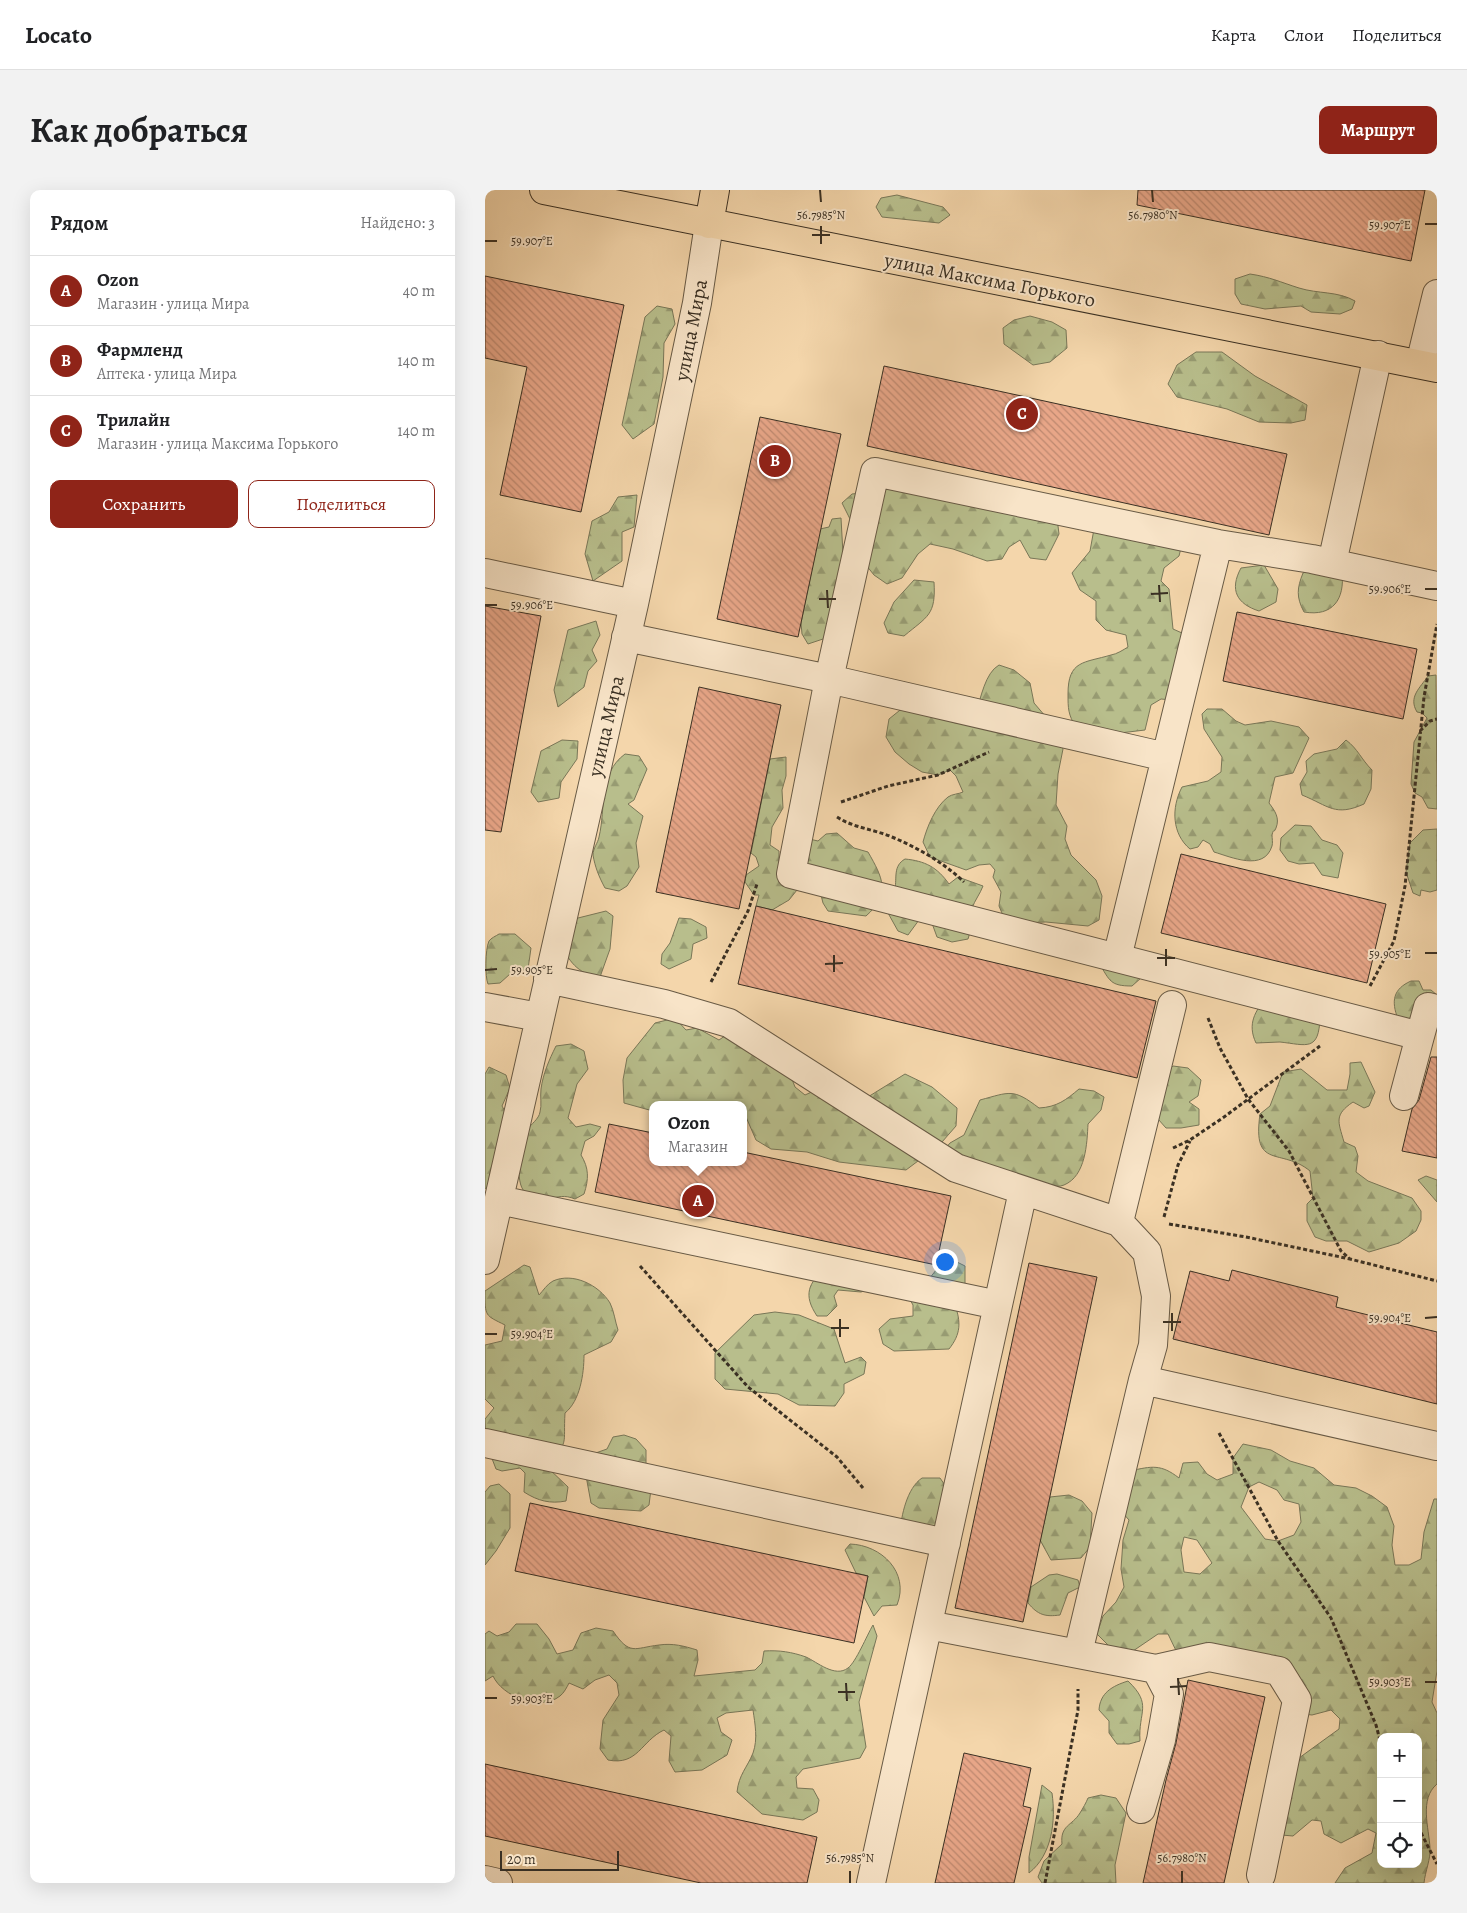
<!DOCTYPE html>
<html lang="ru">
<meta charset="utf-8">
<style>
:root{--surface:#fff;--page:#f2f2f2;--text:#202124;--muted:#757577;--line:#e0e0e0;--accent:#8f2418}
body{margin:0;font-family:Alegreya,serif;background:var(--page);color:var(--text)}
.controls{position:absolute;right:15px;bottom:15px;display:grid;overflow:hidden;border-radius:10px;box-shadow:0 5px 20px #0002}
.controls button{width:45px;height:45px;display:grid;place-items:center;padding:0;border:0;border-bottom:1px solid var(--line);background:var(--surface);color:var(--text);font:25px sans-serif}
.scale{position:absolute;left:15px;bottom:12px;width:119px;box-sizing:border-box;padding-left:5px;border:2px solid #3a3023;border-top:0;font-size:14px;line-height:18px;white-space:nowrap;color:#3a3023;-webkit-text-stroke:4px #f8e4c8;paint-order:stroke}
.you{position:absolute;left:459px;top:1071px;width:18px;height:18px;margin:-12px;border:4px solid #fff;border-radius:50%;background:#1a73e8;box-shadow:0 0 0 8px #1a73e833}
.badge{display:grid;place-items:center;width:32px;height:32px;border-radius:50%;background:var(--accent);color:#fff;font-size:16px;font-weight:700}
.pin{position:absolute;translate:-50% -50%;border:2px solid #fff;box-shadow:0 1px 5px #0006}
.popup{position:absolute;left:164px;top:911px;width:98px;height:65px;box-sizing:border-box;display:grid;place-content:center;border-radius:10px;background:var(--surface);filter:drop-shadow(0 1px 4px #0005);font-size:16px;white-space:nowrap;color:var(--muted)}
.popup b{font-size:19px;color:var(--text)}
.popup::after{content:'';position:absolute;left:50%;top:100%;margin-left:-10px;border:10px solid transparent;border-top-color:var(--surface)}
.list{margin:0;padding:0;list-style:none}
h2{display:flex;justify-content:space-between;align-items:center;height:65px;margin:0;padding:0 20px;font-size:21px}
h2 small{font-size:16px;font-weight:400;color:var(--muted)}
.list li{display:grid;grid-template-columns:32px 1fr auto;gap:15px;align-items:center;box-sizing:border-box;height:70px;padding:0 20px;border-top:1px solid var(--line)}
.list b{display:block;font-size:19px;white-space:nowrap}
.list p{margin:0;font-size:16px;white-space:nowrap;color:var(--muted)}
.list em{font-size:16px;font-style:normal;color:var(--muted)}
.actions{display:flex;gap:10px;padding:15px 20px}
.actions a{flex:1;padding:11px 0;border:1px solid var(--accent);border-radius:10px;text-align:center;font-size:18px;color:var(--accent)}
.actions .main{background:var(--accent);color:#fff}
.icon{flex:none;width:28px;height:28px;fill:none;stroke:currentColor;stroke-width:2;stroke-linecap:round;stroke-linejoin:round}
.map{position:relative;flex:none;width:952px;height:1693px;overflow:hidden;border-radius:10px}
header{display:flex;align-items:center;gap:30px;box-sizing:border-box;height:70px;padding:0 25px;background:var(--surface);border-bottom:1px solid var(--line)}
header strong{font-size:24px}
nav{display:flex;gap:28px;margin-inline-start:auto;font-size:18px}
.intro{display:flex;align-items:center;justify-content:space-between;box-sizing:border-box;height:120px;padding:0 30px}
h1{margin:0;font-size:35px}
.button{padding:12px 22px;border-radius:10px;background:var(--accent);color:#fff;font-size:18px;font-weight:700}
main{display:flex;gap:30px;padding:0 30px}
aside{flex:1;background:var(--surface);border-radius:10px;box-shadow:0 5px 20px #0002}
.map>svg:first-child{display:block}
.forest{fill:url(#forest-firs);stroke:#797758;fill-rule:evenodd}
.building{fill:url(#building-back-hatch);stroke:#3a3023}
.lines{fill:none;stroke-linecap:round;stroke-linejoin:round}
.minor-casing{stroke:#685a45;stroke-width:30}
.major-casing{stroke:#3a3023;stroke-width:30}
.path{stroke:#3a3023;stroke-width:3;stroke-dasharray:4 2.5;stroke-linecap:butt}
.minor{stroke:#f8e4c8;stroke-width:28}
.major{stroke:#f4d6ab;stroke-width:28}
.ticks{fill:none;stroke:#3a3023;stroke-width:2}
.labels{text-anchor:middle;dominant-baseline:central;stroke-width:4;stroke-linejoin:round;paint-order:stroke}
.street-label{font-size:20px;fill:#3a3023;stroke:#f8e4c8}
.ticks-label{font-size:12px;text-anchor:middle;fill:#3a3023;stroke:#f8e4c8;stroke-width:4;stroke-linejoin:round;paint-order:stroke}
</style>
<header>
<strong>Locato</strong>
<nav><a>Карта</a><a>Слои</a><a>Поделиться</a></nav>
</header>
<div class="intro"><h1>Как добраться</h1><a class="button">Маршрут</a></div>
<main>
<aside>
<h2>Рядом<small>Найдено: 3</small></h2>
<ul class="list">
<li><span class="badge">A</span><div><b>Ozon</b><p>Магазин · улица Мира</p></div><em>40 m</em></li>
<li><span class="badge">B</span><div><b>Фармленд</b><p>Аптека · улица Мира</p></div><em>140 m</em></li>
<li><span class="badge">C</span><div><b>Трилайн</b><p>Магазин · улица Максима Горького</p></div><em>140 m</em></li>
</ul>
<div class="actions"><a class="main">Сохранить</a><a>Поделиться</a></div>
</aside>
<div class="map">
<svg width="952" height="1693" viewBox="0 0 952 1693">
<defs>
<pattern id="forest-firs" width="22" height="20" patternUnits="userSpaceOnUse" patternTransform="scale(1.25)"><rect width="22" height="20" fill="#b8be8c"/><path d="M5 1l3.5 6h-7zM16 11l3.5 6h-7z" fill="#979b72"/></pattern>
<pattern id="building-back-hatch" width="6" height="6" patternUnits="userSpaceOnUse" patternTransform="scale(1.25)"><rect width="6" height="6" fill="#e8a688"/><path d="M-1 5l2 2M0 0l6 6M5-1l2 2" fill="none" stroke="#bd886f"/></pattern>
</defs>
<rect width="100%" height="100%" fill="#f4d6ab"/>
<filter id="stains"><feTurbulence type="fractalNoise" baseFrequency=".004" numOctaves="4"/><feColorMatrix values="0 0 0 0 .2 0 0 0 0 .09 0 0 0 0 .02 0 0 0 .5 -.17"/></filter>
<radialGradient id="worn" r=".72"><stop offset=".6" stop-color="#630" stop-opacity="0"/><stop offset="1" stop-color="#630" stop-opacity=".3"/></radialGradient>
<path class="forest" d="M412,5l46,12 7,8 -11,8 -57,-6 -6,-10 5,-9z
M765,84c20,3 30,8 49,14 19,6 39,3 56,13l-3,8 -12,5 -29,-2 -10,-6 -36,3 -24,-5 -6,-10v-15z
M172,116l15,3 3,15 -11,19 -1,34 -9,47 -21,15 -11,-14 23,-108z
M545,126l22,6 14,8 1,18 -17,14 -17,3 -29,-21 -1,-16 11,-8z
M711,162h26l33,24 52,29 -2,15 -14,3 -32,-1 -32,-13 -50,-12 -9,-13 9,-19z
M417,293l154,27 3,24 -13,26 -16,-2 -10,-18 -11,7 -7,12 -15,2 -34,-12 -23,-5 -12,10 -16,24 -15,6 -13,-9 -8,-10 -13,-40 -11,-22 10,-9 27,-3z
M152,305l-3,32 -12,5v29l-29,20 -8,-27 7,-33 17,-9 9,-15z
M356,328l3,54 -15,65 -21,7 -6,-10 -1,-11 19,-94 9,-2 3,-8z
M611,328l88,18 -5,20 -15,12 -3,13 8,8 4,40 9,4 5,10 -15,57 -11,-1 -10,6 -6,25 -25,3 -44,-6c-8,-12 -8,-19 -8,-33 0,-34 16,-31 43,-39 6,-1 12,-5 17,-8l-2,-12 -20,-5 -10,-10v-19l-16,-11 -8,-17 18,-22z
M779,375l14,24 -2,13 -17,9c-22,-7 -30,-21 -18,-43z
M832,377l25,5c3,27 -9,45 -38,40 -8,-15 -7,-24 -1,-39z
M429,390l20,2c2,33 -6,34 -30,54l-16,-3 -4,-10 10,-21z
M111,431l4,14 -8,15 5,11 -9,10 -4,16 -26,20 -4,-17 14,-60z
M514,475l15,5 16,13 4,20 24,28 5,18 -5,25 -2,31 11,21 -2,13 6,16 25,25 6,16 -3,24 -11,6 -42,-4 -25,1 -17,-5 -5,-12 2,-14 -8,-15 2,-7 -5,-6 -11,1 -13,5 -36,-13 -7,-15c4,-15 12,-35 25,-45 4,-3 11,-3 15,-5l-7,-16 -6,-6 -12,5 -16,-3 -13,-8 -14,-12 -9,-15 3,-18 26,-21 61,14c5,-14 9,-39 23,-47z
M951,485l1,134 -9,-1 -6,-11 -7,-4 -4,-9 3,-42 13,-24 -5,-5 -5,-1c-9,-15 3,-24 11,-36z
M722,519h15l14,12 9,4 26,-4 28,6 10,11 -16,35 -18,4 -6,26c6,8 11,15 7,25 -3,7 -2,-1 -4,7 0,3 1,8 0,11 -8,26 -41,11 -58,6l-4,-8 -7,-4 -5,7 -8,2c-18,-15 -19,-41 -8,-62l26,-6 13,-9 1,-15 -18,-28 -2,-15z
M77,550l16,1 -1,18 -16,23 -2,16 -21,4 -7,-10 10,-41z
M861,550c12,9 15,19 26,30l-1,19 -7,15c-29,13 -35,2 -62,-9l-2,-11 7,-12 -1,-11 8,-7 23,-5z
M140,564l14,2 8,13 -13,31 -6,4 15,12 -7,27 3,24 -12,19 -8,5 -14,-3c-6,-11 -10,-21 -12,-33 0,-7 5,-12 6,-18 7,-29 -1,-63 26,-83z
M301,567v19l-4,14 1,18 -11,19 -2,18 9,6v20l12,3 6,16 -8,10 -17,10 -16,-4 3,-11h-5l-9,-13 1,-7 13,-9 -3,-9 -5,-4 19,-94z
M810,635l16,1 11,14 15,5 6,8 -5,25 -16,-3 -8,-12 -15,1 -11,-3 -8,-11 1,-12z
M952,639v61l-7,2 -9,-2 -1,6 -7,-3 -7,-21 4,-29 13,-13z
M352,643l17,15 14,4c15,26 23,42 -2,64l-38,-5 -5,-8 -3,-12 -26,-34 11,-19 13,3 8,-7z
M420,669c20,2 32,8 44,25l9,-7 25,9c-3,8 -8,14 -11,22 -4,8 1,18 -4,31l-16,3 -15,-5 -4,-11 5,-15 -11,-2 -19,26 -10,-4 -10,-18c2,-8 6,-16 7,-24 2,-12 -2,-23 10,-30z
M121,721l7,5 -3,33 -10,28c-19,-2 -30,-13 -38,-31l12,-27z
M194,728l12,1 15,8 1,11 -14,6 -2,15 -22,10 -8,-5 1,-10 8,-11z
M14,744h16l16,14 -3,21 -18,5 -10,9 -12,1c-3,-7 -3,-34 1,-43 2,-3 7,-5 10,-7z
M614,773l42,15 -9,8c-22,0 -22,-5 -33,-23z
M926,791h8l4,9h8l6,5v36l-4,-9 -15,8 -20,-11c-7,-18 -5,-30 13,-38z
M782,807l53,20c-1,35 -13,28 -40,25 -8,0 -16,1 -24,1 -9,-19 -1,-32 11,-46z
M190,828l11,12 11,-2 22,12 10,-7 61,41 5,13 10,8 11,-5 47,10 42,-26 27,13 25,21 -1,18 -14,16 -15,6 -9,13 -12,9 -67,-8 -32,-10 -36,-3 -15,-9 -13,-30v-5h-90v6l-29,-8 -1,-23 4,-22 28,-35z
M86,854l13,7 4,18 -11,15 -9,34 8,9 14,-3 11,3 -7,9 -9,5 -4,14c8,13 8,24 3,39l-9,5c-21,-9 -27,10 -50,-7 -11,-9 -5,-50 2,-62 4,-6 12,-11 13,-18 2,-7 0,-15 1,-23 2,-15 8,-29 15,-43z
M876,872l14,30 -6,14 -5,2 -11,-6c-19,13 -15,19 -9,40l11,5 3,9 -2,16 12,9 44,17 9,13v9l-5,11 -17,12 -30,9 -22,-11h-21l-11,-4 -8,-16v-17l6,-6 -3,-27c-29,-24 -58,0 -50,-57l10,-8 13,-34 18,-3 26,21h20l3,-16v-11z
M688,876l15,2 13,12 -3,16 -9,6 10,7v16l-18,3h-15l-8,-9 7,-46z
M4,877l17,8 4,13 -8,18 9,16 -19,71 -7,-5v-114z
M594,899l15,2 10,6 -3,13 -13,14c-1,19 -2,52 -24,61 -4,2 -11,1 -16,2l-109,-31 11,-13 14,-8 16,-35c30,-8 33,-12 59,8 18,-1 27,-8 40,-19z
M941,986l11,4v22l-19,-22z
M468,1070l12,6v24l-10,15c6,17 6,29 -6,44l-55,2 -11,-7 -4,-15 11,-10 23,-3v-11l-4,-7 17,-15 17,-22z
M39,1075l6,2 9,28c4,-4 8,-11 14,-14 20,-9 46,4 57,22 4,8 5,18 8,27l-7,12 -27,13c0,19 -4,46 -19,58 -2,32 5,28 -19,53l22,21 -2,14c-16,3 -28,0 -42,-9l1,-19 -5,-5 -18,3 -6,-2 -10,-26 -1,-24 9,-11 -9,-9v-54l17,-4 3,-16c-20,-10 -20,-8 -20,-34z
M341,1078l55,16 -20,8 -23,-2 -4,6 3,10 -10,10h-10c-14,-21 -9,-33 9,-48z
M290,1122l24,3 35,14 11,34 16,-6 5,5 -2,12 -20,10v9l-9,13 -36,-1 -21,-11 -53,-5 -10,-10v-26l39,-38z
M139,1245l12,4 10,11v28l5,11 -2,16 -8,6 -42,-3 -8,-5 -7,-38 6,-10 17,-6 6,-12z
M758,1254l28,6 19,11 24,7 20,17 22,3 16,8 15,11 7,19 -2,19 3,20h14l12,-6 3,-27 10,-33h3v172l-5,31 5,11v71c-18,15 -8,44 -7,64 1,10 -5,24 -6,35h-89l10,-15 27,-15 4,-20 -8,-4 -27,14 -17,-9 -3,-13 -9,-1 -19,16 -23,-2 29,-76 40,-29 1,-10 -9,-9 -19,5 -17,-2c-17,-24 -25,-39 -57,-36l-12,-10 -44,-4 -14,-29h-10l-25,17 -21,-2 -15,-15 6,-18 13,-14 8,-15 -3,-18 2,-29 6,-20 -7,-8 8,-41c22,-5 31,-7 49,7l4,-15 15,-1 9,12 10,6 16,-6v-16zM774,1292l18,8 7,10 15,4 2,18 -7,13 -16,6 -13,-2 -24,-32 8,-20zM699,1347l13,3 15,23 -12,11 -16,-2 -3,-22zM896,1547h37v127h-37z
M437,1288h18l9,13 -5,32 -14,17 -30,-7c1,-17 7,-45 22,-55z
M14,1294l11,10v34l-14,23 -11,14v-73l5,-6z
M584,1305l13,6 10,12 -2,34 -9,11 -30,2 -11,-20 10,-43z
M365,1354c31,1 60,28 47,61l-15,1 -8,10 -10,-19 4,-21 -12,-3 -11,-23z
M572,1384l21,6 2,7 -12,6 -8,22c-15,2 -22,0 -32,-12l3,-16 18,-12z
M31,1434h21l12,15 8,15 16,-4 8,-17 15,-5 17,3c17,25 21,17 46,14 14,-2 25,1 38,5l1,10 -4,16 61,-6 7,-7 2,-12c15,-1 28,1 42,6 11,5 29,21 42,11 8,-6 19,-33 25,-43l4,11 -18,66 7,45 -6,11 -57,11 -7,8 1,11 16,1 6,11 -2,12 -14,8 -41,-6 -25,-22c2,-18 10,-24 16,-39 5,-14 2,-29 0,-43l-27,3 -9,5 4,14 11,8 -5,15 -25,15 -27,2 -6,-11 2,-25 -7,-6c-23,11 -26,36 -56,30l-8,-11 3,-29 16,-25 -2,-12 -8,-8 -14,5 -12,9 -14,-6c-2,4 -5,10 -9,13 -20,16 -58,0 -67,-20l-8,5v-47l4,-3 8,5 12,-4z
M643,1491c25,24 10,30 12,60l-11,3h-12l-8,-11v-12l-10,-11c1,-17 13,-24 29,-29z
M557,1595l10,8c4,28 0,62 -23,80v-16z
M616,1605l15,3 10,15 -11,52 1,18h-74l-4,-6 6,-16 18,-17c-2,-19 10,-18 18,-31 3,-5 6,-10 8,-15z"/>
<path class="building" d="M653,0h287l-14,71 -274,-56z
M0,86l139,29 -43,207 -81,-17 27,-128 -42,-9z
M399,176l403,88 -18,81 -402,-89z
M275,227l81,17 -43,203 -81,-18z
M0,416l56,10 -40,216 -16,-2z
M752,422l180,37 -14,70 -180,-38z
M214,497l82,18 -42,204 -83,-17z
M696,664l205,50 -19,79 -206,-50z
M271,716l400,95 -19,77 -399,-94z
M946,867h6v101l-35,-7 10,-42 7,-9z
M124,934l44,9v29h90v-10l208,44 -15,69 -341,-73z
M544,1073l68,14 -74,345 -68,-14z
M747,1080l106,27 -2,10 101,25v72l-264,-65 17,-68 39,10z
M45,1313l338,73 -14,67 -339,-72z
M703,1490l77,17 -41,186h-81l23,-103 10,-37z
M479,1563l67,15 -8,38 8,2 -17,75h-79z
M0,1574l332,73 -10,46h-106l-216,-47z"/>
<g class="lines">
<defs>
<path id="minor" d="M935,174l17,-70
M847,373l46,-208
M0,383l149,31
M952,396l-125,-27 -94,-15 -343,-72 -46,207 -38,195 629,162 8,-29 9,2
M141,447l203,42 337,78
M632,768l101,-414
M63,789l116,25 65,19 227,145 163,54 28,30 9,44 -3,49 -10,35 294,66
M0,817l54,10
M919,906l16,-60
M14,1010l499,105 -127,578
M634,1032l53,-217
M0,1070l149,-656 63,-301 12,-79
M513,1115l25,-114
M0,1253l461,100
M443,1435l228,44 13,25 -8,46 -20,69
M593,1463l65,-273
M671,1479l53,-12 70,14 18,29 -36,175
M0,1690l13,3"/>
<path id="major" d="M59,0l893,178
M224,34l6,-34"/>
</defs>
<use href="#minor" class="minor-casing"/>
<use href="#major" class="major-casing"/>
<path class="path" d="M935,541l10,-10 7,-2
M356,612l47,-16 50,-11 51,-23
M352,627c17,11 36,12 55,20 26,11 51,25 72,45
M226,792l37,-71 9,-27
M885,796l24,-45 11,-55 19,-189 13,-73
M723,828l12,30 28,51 41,52 52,100 9,8 87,22
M688,958l17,-8 34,-23 96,-71
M679,1027l14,-52 12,-24
M684,1034l77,13 104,22
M155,1076l108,121 89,70 26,31
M734,1243l59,108 53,77 45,107 5,19
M933,1637l19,37
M560,1693l33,-173v-21"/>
<use href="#minor" class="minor"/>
<use href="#major" class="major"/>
</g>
<path class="ticks" d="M335,0l1,12M667,0l1,12M940,34h12M336,36v18M327,45h18M0,51h12M674,395l1,17M940,399h12M342,400l1,18M666,404l17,-1M334,409h17M0,415h12M681,759v17M940,763h12M349,765v17M672,768h18M340,774l18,-1M0,780l12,-1M687,1123v18M940,1128l12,-1M355,1129v18M678,1132h18M346,1138h18M0,1144h12M693,1488l1,17M940,1492h12M361,1493l1,18M685,1497l17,-1M353,1502h17M0,1508h12M365,1681v12M697,1681v12"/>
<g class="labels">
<g class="street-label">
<text transform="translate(505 90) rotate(11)">улица Максима Горького</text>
<text transform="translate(206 140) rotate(-79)">улица Мира</text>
<text transform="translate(121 536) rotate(-77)">улица Мира</text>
</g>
</g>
<g class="ticks-label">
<text x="336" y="29">56.7985°N</text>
<text x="668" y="29">56.7980°N</text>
<text x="905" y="39">59.907°E</text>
<text x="47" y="55">59.907°E</text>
<text x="905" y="403">59.906°E</text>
<text x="47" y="419">59.906°E</text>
<text x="905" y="768">59.905°E</text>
<text x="47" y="784">59.905°E</text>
<text x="905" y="1132">59.904°E</text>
<text x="47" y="1148">59.904°E</text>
<text x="905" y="1496">59.903°E</text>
<text x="47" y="1513">59.903°E</text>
<text x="365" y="1672">56.7985°N</text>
<text x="697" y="1672">56.7980°N</text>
</g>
<rect width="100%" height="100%" filter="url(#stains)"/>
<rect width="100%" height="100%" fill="url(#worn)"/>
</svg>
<div class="controls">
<button>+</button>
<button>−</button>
<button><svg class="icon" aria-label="locate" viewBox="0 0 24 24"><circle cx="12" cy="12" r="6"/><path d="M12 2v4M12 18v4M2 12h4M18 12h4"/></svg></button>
</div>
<div class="scale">20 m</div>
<div class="you"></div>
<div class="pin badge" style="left:213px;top:1011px">A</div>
<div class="popup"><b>Ozon</b>Магазин</div>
<div class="pin badge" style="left:290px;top:271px">B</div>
<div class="pin badge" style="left:537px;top:224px">C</div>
</div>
</main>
